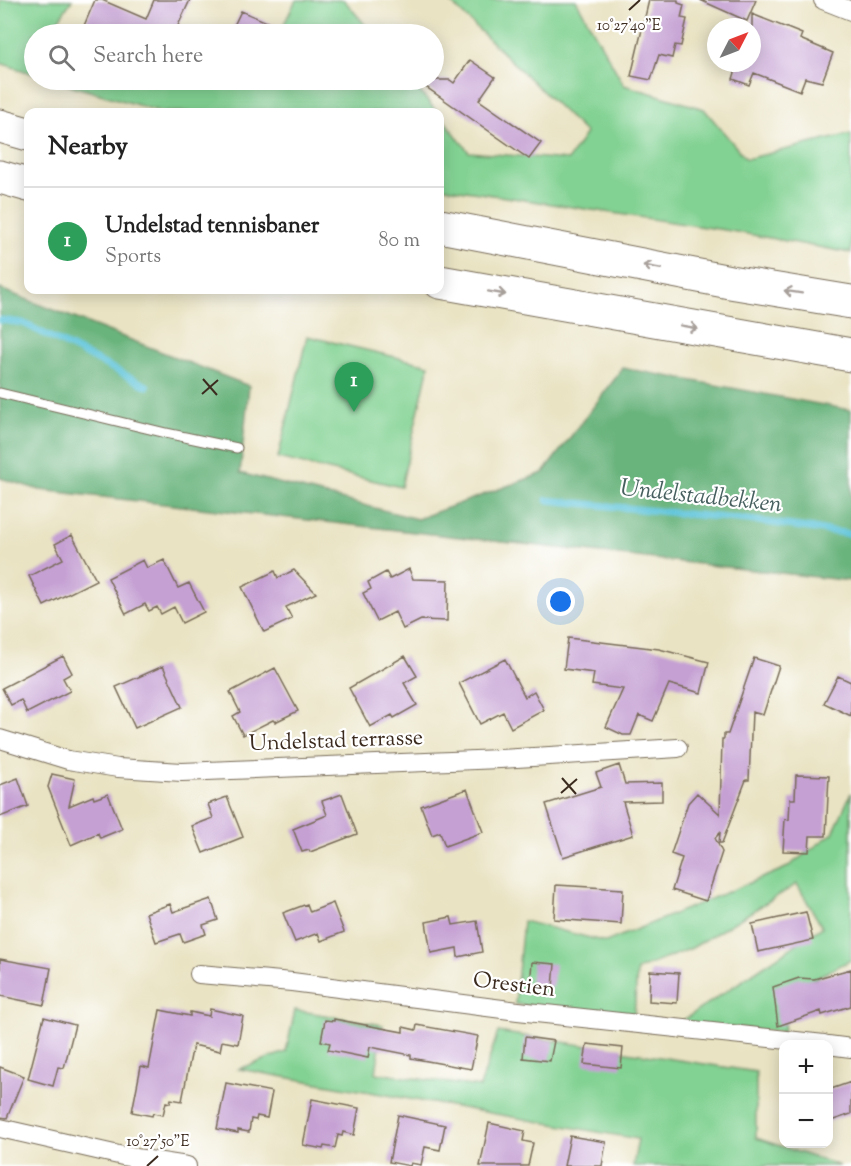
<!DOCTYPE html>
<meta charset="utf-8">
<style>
:root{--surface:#fff;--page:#f2f2f2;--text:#222;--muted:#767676;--line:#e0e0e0;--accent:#0f766e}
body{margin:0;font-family:"Sorts Mill Goudy",serif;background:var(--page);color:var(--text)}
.controls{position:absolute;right:18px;bottom:18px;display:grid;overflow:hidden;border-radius:12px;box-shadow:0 3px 15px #0003}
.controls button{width:54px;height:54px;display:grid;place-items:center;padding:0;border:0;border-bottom:2px solid var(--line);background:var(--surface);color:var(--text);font:30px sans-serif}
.compass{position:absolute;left:707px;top:18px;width:54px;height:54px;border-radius:50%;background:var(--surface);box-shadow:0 3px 15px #0003;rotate:48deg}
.you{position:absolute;left:561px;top:602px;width:21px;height:21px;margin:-15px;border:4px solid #fff;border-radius:50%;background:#1a73e8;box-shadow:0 0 0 9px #1a73e833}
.badge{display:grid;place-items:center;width:39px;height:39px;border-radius:50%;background:var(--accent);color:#fff;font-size:20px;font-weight:700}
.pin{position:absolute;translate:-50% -50px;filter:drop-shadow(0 2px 3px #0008)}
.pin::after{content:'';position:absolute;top:32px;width:21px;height:18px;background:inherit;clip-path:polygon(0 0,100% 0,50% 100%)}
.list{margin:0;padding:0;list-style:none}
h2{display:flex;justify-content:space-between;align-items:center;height:78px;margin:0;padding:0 24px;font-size:26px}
h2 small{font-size:20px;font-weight:400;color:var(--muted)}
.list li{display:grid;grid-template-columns:39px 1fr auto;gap:18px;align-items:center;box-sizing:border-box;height:108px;padding:0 24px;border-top:2px solid var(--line)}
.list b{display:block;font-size:22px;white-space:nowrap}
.list p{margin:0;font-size:20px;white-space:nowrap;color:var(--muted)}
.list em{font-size:20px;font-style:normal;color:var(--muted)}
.icon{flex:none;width:33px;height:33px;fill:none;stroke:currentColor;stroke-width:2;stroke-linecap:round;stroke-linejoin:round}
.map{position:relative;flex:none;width:851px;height:1166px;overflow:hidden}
.search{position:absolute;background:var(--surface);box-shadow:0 3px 15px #0003;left:24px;top:24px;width:420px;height:66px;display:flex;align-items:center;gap:15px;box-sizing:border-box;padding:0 21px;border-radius:33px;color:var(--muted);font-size:22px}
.panel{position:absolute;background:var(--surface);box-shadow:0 3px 15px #0003;left:24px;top:108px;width:420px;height:186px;border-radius:12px}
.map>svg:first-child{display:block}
.green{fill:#82d293;stroke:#5e7e58;stroke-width:1.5}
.forest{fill:#69b47d;stroke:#526f4e;stroke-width:1.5}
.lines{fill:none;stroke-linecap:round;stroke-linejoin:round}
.stream{stroke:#5cc3d9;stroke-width:7}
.building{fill:#c5a0d3}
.service-casing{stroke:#786b58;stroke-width:11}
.minor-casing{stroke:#786b58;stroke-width:20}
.motorway-casing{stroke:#786b58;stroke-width:35}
.service{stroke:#fff;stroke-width:9}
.minor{stroke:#fff;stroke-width:18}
.motorway{stroke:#fff;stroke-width:33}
.oneway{stroke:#a79f9a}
.ticks{fill:none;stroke:#3b2a1e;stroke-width:2}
.labels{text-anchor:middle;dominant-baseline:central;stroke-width:4.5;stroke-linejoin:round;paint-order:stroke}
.street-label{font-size:22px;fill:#3b2a1e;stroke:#fff}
.water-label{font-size:24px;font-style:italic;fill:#47605f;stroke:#fff}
.ticks-label{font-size:15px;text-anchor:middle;fill:#3b2a1e;stroke:#fff;stroke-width:4.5;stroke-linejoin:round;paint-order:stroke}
</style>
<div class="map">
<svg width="851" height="1166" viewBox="0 0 851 1166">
<rect width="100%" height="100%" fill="#fff"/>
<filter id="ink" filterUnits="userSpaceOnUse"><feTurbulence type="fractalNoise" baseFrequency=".0167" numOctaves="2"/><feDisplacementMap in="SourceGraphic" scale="12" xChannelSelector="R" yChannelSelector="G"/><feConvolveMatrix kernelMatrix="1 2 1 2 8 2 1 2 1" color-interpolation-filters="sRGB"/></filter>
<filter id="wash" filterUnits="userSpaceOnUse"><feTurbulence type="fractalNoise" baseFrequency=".008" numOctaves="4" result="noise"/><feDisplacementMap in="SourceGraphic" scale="24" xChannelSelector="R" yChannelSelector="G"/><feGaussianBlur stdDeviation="1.35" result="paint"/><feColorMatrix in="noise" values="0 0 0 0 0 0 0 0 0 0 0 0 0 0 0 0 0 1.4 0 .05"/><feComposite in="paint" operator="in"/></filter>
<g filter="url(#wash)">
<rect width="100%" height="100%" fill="#e9e3c3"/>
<path class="green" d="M0,0h72l-23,34h-15v40l-34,-11z
M296,0h48l29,34h-94z
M448,0h128l48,85 80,24 42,50 105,-25v119l-120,-22 -291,-44v-72l29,37 99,8 18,-27z
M52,80h358l27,32h-275z
M307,336l122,29 -28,122 -123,-29z
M851,793v167l-60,30 -8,42 -104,-9 143,-96 -25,-43 -105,64 -55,22 -3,48 -119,-14 8,-83 83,21 180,-74 47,-35z
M295,1010l88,15 -7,48 104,14 18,-55 258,40v66l84,28h-207l5,-27 -399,-70 47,-17z"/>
<path class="forest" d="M0,289l249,97 -9,87 177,46 126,-46 80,-105 228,42v171l-811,-91 -40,-12z"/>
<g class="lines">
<path class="stream" d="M0,320l23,3 124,63
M547,500l210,21 94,13"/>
</g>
<g id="blocks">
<path class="building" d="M95,0h7l44,19 8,-19h36l-15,32 5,2h-83l-14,-6z
M649,0h29v3l6,2 -3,13 6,1 -6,27 -6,-1 -3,13 -13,-3 -8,25 -20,-4z
M700,0h56l-9,21z
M241,11l54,23h-65z
M752,14l50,20 -2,5 33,14 -11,29 -17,-4 -5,13 -46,-18 -5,12 -16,-6 5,-16h14z
M470,60l25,17 -16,23 62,43 -12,16 -113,-79h34l4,3z
M72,535l24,45 -52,26 -15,-30 34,-17 -8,-15z
M143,560l4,8 17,-8 14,28 11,-5 15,29 -22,11 -8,-16 -13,7 -4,-7 -8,4 -4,-7 -19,10 -18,-36z
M409,569l4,10 35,1 -1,41 -26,-1 -18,9 -8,-17 -18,9 -14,-28 8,-4 -3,-7 18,-10 4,7z
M294,570l22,23 -30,14 6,12 -28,13 -22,-45 33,-16 3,7z
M568,638l91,11 50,13 -8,31 -32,-9 -16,37 -14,-6 -8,20h-8l-17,-8 17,-38 -31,-4 2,-12 -30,-4z
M63,656l9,17 -9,5 7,13 -43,22 -6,-13 -10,5 -9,-17z
M405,656l12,20 -13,7 13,22 -23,13 -2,-3 -22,12 -21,-39z
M754,658l25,8 -16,49 -11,-3 -3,68h-3l-24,63h-3l1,-10 -5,5 7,14 -16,49 -34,-11 10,-32 -11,-4 17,-51 9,-10 23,21 2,-75h2v-5h4z
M505,659l20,38 9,-6 10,19 -33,18 -8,-16 -23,12 -21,-41z
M163,666l19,41 -47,21 -19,-41z
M275,668l23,43 -23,11 -2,-2 -30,15 -10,-19 7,-4 -10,-20z
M838,676l13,6v34l-27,-13z
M619,765l6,19 37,-1v18l-39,1 10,33 -70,22 -17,-53 55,-17 -5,-14z
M52,774l23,5 -6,27 24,-10 1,3 14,-5 14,35 -22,9 -2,-5 -27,12 -23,-58z
M796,775l33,1 -3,60h-16l-1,16 -26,-1 2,-32 4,1 1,-21h5z
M18,778l10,28 -28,11v-32z
M467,789l16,43 -38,14 -5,-14 -8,3 -11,-29z
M342,794l15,40 -47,18 -1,-2 -7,2 -9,-23 34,-14 -5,-14z
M227,797l16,40 -40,16 -11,-27 21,-8 -5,-14z
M556,885l67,4 -2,35 -67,-5z
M211,899l7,21 -15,5 3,9 -23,8 -3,-8 -24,8 -10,-29 24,-9 3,8z
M333,903l11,29 -23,9 -3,-8 -23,9 -12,-29 24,-9 3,8z
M806,912l7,28 -55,12 -6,-28z
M451,917l2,8 24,-4 5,31 -24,5 -1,-9 -26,5 -5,-31z
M0,959l51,9 -7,37 -44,-9z
M532,962l23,2 -2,23 -23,-2z
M851,969v37l-29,9 -1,-4 -43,15 -5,-39 26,-9 15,1z
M650,971l29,2 -2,30 -28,-2z
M210,1009l33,7 -5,28 -16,-3 -2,10 -27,-6 -11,56 -11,-2 -1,4 -4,-1 -3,13 -10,-2 -1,3 -20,-4 9,-46 8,2 11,-58 30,6v-4l19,4z
M44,1017l31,8 -11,43 -6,-1 -5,19 -25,-7z
M334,1019l69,13v-5l13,3 1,-5 61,11 -7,33 -60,-11v-3l-41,-8 -2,11 -40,-8 2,-7 -9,-2 4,-21 9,1z
M525,1037l29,4 -4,20 -27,-3z
M587,1044l36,4 -2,20 -37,-4z
M0,1067l24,9 -17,42 -7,-1z
M851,1082v32l-23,8v-32z
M226,1083l46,9 -5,26 -10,-2 -1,4 -5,-1 -2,13 -11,-2v3l-21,-4z
M312,1099l47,9 -5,27 -11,-3 -1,4 -4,-1 -3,13 -11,-2 -1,3 -20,-4z
M398,1115l47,10 -5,25 -15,-3 -4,18 -10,-2 -1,3 -21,-4z
M489,1123l36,8 -2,10 10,2 -5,23h-48z
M570,1136l36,6 -4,24h-38z"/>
</g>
</g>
<g filter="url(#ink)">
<use href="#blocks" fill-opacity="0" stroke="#786b58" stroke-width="1.5"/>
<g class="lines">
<defs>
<path id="service" d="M0,393l166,40 71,15"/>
<path id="minor" d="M823,0l28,11
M0,739l68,21 50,8 64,4 318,-13 178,-11
M199,974l93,8 226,29 306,33
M828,1045l23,3
M0,1128l123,28 64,10"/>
<path id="motorway" d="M0,126l28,8
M0,177l28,8
M440,226l290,56 121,20
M440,282l411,73"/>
</defs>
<use href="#service" class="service-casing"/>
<use href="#minor" class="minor-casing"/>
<use href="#motorway" class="motorway-casing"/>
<use href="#service" class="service"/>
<use href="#minor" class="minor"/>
<use href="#motorway" class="motorway"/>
</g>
<defs><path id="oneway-shaft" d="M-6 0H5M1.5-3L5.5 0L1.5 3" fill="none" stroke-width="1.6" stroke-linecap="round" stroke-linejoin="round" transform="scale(1.5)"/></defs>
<g class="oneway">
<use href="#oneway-shaft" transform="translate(652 267) rotate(-169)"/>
<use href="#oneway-shaft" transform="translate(793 292) rotate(-171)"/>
<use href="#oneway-shaft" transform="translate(497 293) rotate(10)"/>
<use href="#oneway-shaft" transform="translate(689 327) rotate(10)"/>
</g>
</g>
<path class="ticks" d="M629,10l11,-10M203,379l14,16M202,394l16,-14M562,778l14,16M561,793l16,-14M147,1166l11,-10"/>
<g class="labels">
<g class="street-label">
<text transform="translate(336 742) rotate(-2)">Undelstad terrasse</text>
<text transform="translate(514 986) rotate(7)">Orestien</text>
</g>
<g class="water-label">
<text transform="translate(701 497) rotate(6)">Undelstadbekken</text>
</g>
</g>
<g class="ticks-label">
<text x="629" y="30">10°27'40"E</text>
<text x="158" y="1146">10°27'50"E</text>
</g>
</svg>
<div class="controls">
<button>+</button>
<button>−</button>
</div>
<svg class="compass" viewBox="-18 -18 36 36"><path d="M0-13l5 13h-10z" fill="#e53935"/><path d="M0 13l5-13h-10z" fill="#767676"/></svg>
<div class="you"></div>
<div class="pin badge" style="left:354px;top:412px;background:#2e9e5b">1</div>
<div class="search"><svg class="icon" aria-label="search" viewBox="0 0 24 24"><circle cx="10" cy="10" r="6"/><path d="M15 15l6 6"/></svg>Search here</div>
<section class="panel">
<h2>Nearby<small></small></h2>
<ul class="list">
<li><span class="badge" style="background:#2e9e5b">1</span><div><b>Undelstad tennisbaner</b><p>Sports</p></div><em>80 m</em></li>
</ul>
</section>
</div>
